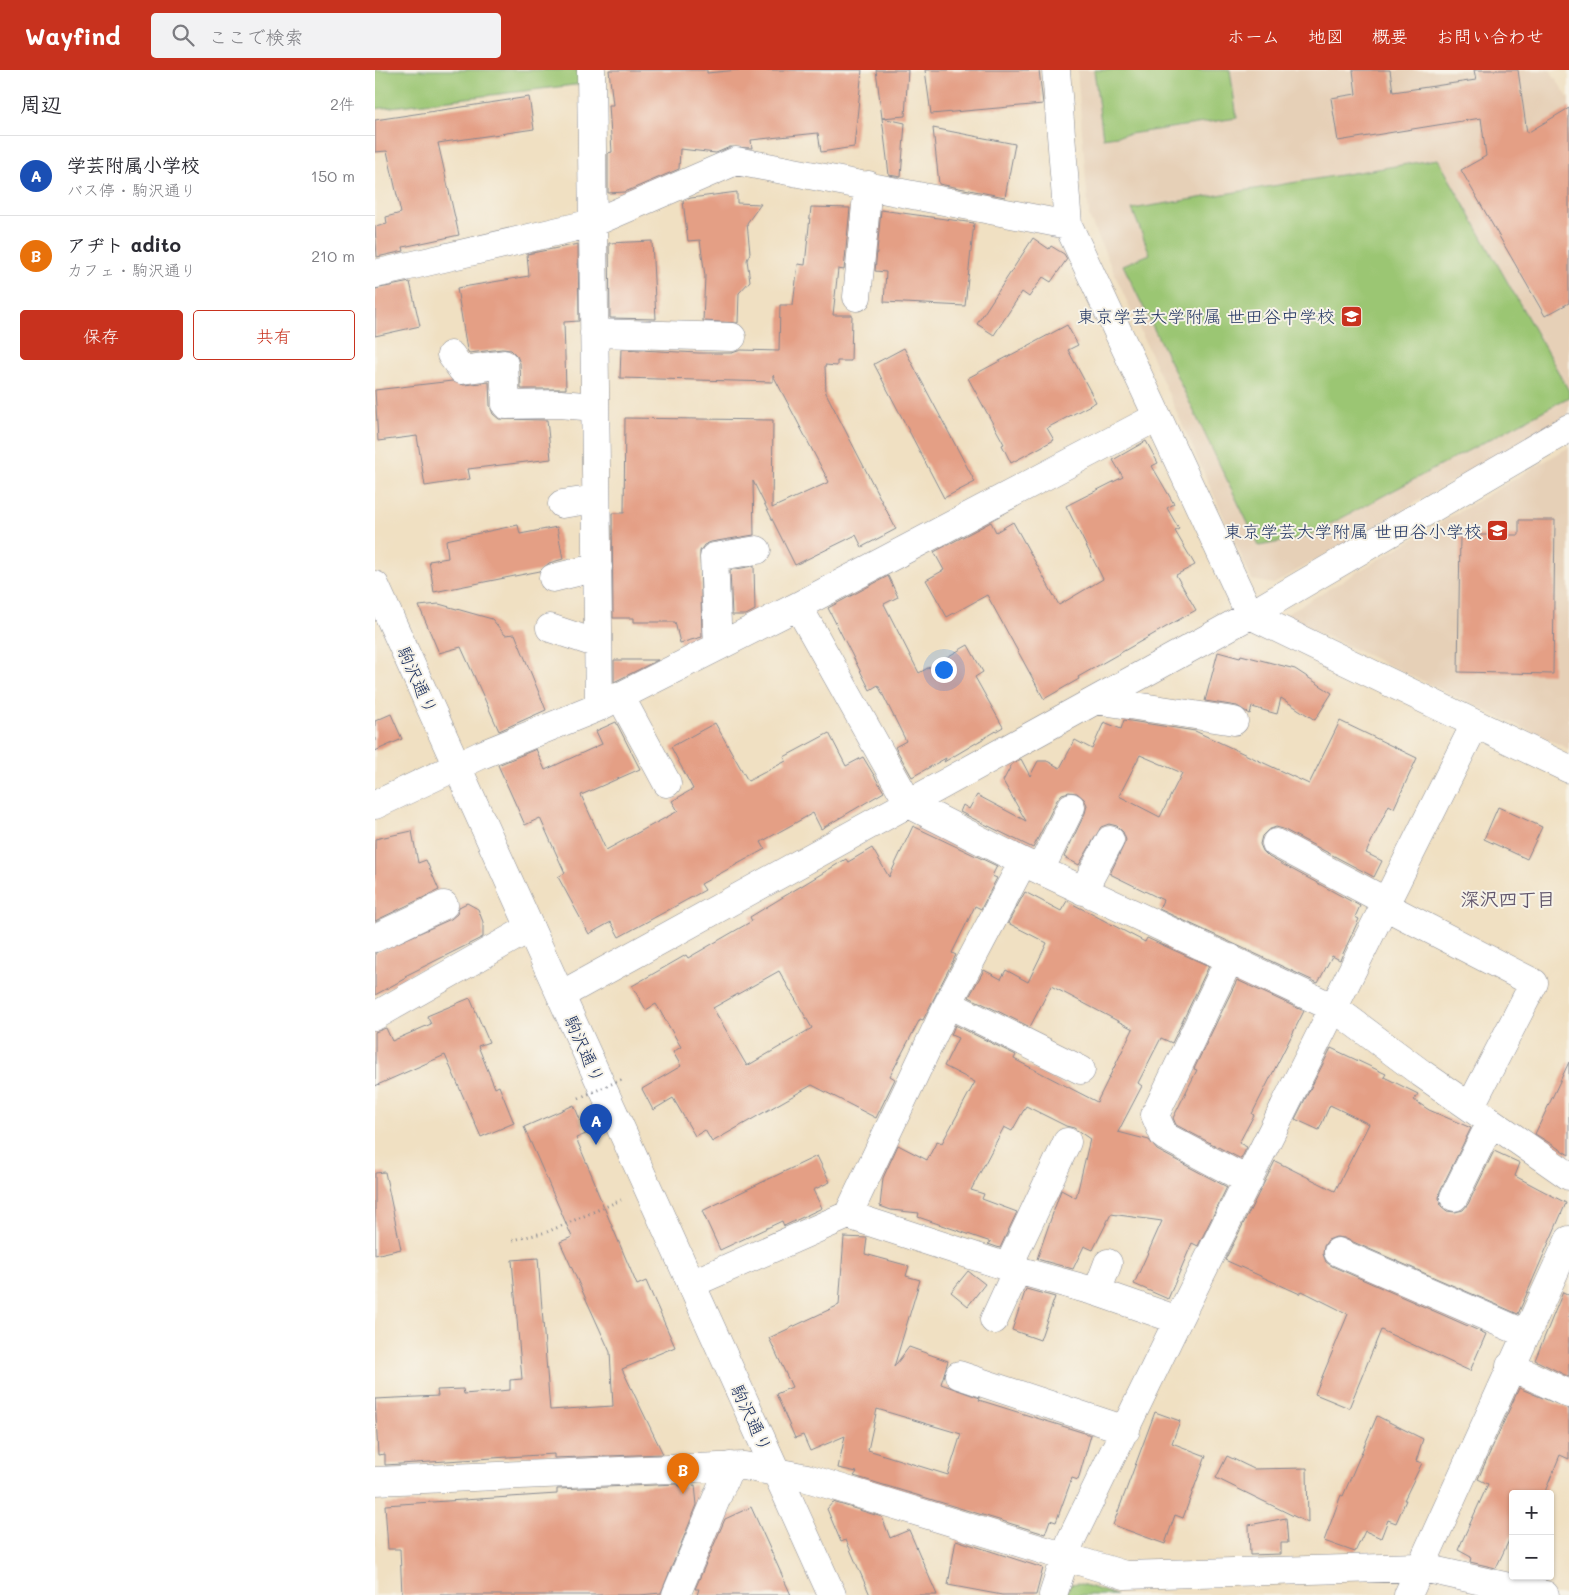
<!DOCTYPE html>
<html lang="ja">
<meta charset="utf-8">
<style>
:root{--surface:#fff;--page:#f2f2f3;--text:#2b2b33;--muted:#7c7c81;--line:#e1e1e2;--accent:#c8321e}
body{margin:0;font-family:Mali,"Klee One",sans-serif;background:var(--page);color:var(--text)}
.controls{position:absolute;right:15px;bottom:15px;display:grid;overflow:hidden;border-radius:5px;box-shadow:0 1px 4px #0004}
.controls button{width:45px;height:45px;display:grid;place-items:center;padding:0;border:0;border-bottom:1px solid var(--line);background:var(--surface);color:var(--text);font:25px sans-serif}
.you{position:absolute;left:568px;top:599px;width:18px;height:18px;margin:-12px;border:4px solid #fff;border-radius:50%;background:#1a73e8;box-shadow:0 0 0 8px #1a73e833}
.badge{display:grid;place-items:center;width:32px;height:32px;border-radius:50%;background:var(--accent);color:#fff;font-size:16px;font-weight:700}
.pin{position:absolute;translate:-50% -41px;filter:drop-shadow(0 1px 2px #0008)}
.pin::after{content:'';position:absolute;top:26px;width:18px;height:15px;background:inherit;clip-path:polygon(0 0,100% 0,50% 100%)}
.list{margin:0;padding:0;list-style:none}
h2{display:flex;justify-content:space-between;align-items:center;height:65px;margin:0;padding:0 20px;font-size:21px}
h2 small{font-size:16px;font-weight:400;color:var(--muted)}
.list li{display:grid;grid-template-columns:32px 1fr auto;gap:15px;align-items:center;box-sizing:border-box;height:80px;padding:0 20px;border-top:1px solid var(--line)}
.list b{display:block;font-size:19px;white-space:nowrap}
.list p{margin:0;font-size:16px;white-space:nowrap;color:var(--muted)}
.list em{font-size:16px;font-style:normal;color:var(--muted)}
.actions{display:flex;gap:10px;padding:15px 20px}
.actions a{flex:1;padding:11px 0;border:1px solid var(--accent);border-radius:5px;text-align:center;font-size:18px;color:var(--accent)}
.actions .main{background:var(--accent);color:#fff}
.icon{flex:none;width:28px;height:28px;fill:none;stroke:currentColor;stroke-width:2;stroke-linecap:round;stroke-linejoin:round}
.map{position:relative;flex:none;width:1194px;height:1525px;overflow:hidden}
header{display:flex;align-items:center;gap:30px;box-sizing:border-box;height:70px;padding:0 25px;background:var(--accent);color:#fff}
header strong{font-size:24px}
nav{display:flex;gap:28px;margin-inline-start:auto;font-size:18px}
.search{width:350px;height:45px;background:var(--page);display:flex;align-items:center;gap:12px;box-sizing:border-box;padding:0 18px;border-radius:5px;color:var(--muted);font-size:19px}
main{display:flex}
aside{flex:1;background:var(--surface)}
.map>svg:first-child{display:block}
.built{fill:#e6d0b7}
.green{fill:#9bc673;stroke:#5b7a68}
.building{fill:#e49f85;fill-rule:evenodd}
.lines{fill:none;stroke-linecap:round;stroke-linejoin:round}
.minor-casing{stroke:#868890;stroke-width:29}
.major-casing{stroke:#868890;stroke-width:29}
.path{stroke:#868890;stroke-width:3;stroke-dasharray:1 4;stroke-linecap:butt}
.minor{stroke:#fff;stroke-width:28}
.major{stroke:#fff;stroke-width:28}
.path-bridge{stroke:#868890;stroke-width:3;stroke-dasharray:1 4;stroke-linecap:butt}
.labels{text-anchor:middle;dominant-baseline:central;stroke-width:4;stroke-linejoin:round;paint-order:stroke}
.poi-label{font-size:18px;fill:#1b2f5e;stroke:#f7f3e8;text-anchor:end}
.street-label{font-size:18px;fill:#1b2f5e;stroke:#f7f3e8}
.neighbourhood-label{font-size:19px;font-weight:bold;fill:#61566c;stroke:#f7f3e8}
</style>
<header>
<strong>Wayfind</strong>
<div class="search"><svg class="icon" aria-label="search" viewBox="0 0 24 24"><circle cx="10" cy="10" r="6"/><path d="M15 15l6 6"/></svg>ここで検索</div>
<nav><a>ホーム</a><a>地図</a><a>概要</a><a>お問い合わせ</a></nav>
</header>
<main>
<aside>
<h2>周辺<small>2件</small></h2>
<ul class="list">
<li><span class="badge" style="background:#1a4fb4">A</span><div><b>学芸附属小学校</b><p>バス停 · 駒沢通り</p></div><em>150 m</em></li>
<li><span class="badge" style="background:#e8710a">B</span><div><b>アヂト adito</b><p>カフェ · 駒沢通り</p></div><em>210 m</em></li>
</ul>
<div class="actions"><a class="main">保存</a><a>共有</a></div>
</aside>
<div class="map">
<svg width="1194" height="1525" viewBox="0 0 1194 1525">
<rect width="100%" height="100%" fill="#f7f3e8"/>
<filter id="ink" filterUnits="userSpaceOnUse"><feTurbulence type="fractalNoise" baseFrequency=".02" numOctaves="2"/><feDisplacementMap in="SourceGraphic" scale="10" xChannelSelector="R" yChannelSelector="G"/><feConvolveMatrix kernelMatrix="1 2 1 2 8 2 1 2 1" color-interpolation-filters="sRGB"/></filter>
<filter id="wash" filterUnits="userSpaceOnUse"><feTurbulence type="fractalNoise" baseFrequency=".0096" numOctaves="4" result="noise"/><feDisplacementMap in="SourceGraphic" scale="20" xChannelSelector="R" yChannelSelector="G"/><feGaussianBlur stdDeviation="1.12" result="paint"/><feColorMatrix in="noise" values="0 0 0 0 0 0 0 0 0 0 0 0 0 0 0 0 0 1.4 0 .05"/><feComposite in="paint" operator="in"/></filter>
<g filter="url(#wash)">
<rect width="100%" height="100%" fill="#f0e0c2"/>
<path class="built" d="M702,0h473l19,29v315l-295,170 -22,-4 -163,-363z
M1194,377v302l-286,-133z"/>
<path class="green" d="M0,0h216v13l-216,26z
M719,0h136l7,48 -134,20z
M1063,89l131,232v6l-263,140 -47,9 -136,-281 27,-11 -18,-45z
M703,1513l38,12h-50l4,-11z"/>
<g id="blocks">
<path class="building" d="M234,0h98v3l31,-3h124l-8,77 -33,5 -3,-19 -67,7 1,8 -22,-1 -14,6 -36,-4 -1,20 -54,23 -17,1v-40l4,-1 -3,-47h4z
M501,0h32l-3,46 -23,2z
M550,0h114l4,34 -112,10z
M978,0h37l3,22 83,-12 -2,-10h44l9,63 42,-25v195l-24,13 -84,-146 25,-14 -5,-38 -143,23 -7,-43 25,-4z
M154,27l5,32 -96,14 21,92 -56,12 1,4 -27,6 -2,-30 12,-3 -1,-7 15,-4 -14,-62 -12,1v-32z
M507,48l23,5 -4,54 -12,-2z
M558,58l82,16 -10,53 -66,-13z
M362,122v11l24,1 -14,19 3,30 -3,7 3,21 -11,12 -1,30 -35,-2 2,-45 -5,-36 -12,1 -5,-40 8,-3z
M436,137l39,1 -6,62 -6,-1 -5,46h19l-1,46h-14v5l-12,-1 1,28 70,136 -34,18 -6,-12 -61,30 -42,-84 1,54 -43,7 -7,3 -4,6 2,86 -22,6 -5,-21h-41v-4h-21l-1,-105h12l1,-95 148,2 -1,88 57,-26 -56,-107v7l-153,-4 1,-29 78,4h33l9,-3 38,1 1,-46h13l5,-41 7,1z
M506,140l93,13 -9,83 -81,-4 2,-30 -11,-1z
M658,168l16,11 2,-3 13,8 3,5 -16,23 -8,-5 -14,20 -7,-5 -28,43 -17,-11z
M277,171l4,78 -46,-1 -1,-75z
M203,174l1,77 -15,1 2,67h-45l-1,-26 -3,-7 -6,-6 -9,-1 -33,4 -2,-3 -10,-62 72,-12 -2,-22z
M35,212l10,44 -45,10v-47z
M692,255l11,20 -10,5 28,52 -49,26 7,12 -43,23 -9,-18 2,-1 -36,-66z
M529,278l71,134 -31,16 -70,-134z
M77,311l12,4 25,-3 1,24 3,8 6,5 48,1 4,39 -83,10 2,10 -45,7 -8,-50 -39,5 -3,-51z
M771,371l12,22 -6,3 22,38 -7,4 12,21 -4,2 20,34 -19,10 20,35 -118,67 1,2 -35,20 -57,-104 -40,22 -21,-37 18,-10 -10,-18 57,-30 5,10 17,-10 46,83 44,-26 -37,-73 57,-29 -10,-17z
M1144,450h36l-2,154 -95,-2 2,-137h59z
M143,455l2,9 37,-7 6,32 -14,4 -9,8 -106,21 -5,-31 19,-3 -2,-18z
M379,496l1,44 -9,5h-14l-2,-45z
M513,506l10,21 -14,7 35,69 49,-28 15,27 -8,5 28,50 -59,35 2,-4 -34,19 -17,-30 11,-6 -28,-56 -8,5 -42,-82z
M64,534l53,15 13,16 10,-1 31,76 -47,21 -38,-84 -22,6 -20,-47z
M843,582l22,6 1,-3 54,14 37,24 -17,27 -34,-22 -4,16 -25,-7 -2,7 -13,-8 -32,-5z
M239,590h44l-44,22z
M16,644l11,25 -27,12v-30z
M749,650l71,11 114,53 31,-63 77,37 -23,50 -5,-3 -23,48 16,8 -8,16 -91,-48 -7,-2 -8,3 -6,6 -2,8 3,7 6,6 91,49 -5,11 4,2 -19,41 -8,-4 -14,27 -159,-74 4,-9 -53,-26 16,-34 -3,-8 -6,-6 -8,-2 -8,3 -22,38 -15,-8 21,-44 2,-8 -3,-6 -7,-6 -8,-1 -7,2 -5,6 -24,48 -73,-36 3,-7 6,4 8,-14 49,26 -23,-40 9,-17 9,-5 9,17 8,-15h9l13,7 15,-28 17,9 12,-27 17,7zM765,685l42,18 -22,44 -41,-21z
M241,652l24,47 -59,26 25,55 72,-39 -6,-10 21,-12 -22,-42 44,-24 33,58 38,-20 -2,-4 45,-24 17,33 17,-9 21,35 -63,37 -8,-16 -52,29 4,7 -64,35 4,6 -86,47 -8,-15 -22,12 -31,-57 7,-4 -25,-55 -15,7 -27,-60 38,-16 9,21 57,-26 -6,-13z
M1123,737l44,20 -15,32 -43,-20z
M538,756l84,40 -5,10 5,2 -16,31 -6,-3 -23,47 4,2 -33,65 -3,-1 -30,57 5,3 -19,39 -64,-33 -100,57 -7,-12 -10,6 -22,-38 -20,12 -11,-21 39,-23 -8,-14 8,-5 -25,-43 -10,6 -14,-24 54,-31 2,3 64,-37 -2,-4 96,-58 2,3 24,-14 17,29zM404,901l33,57 -65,38 -34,-58z
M37,761l6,32 8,-3 13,30 -64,31v-82z
M650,822l36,19 6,-10 78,41 2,-4 62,28 -37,77 -11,-5 -23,45 4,3 -24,46 31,8 8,10 70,37 -29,59 -6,-3 -24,56 -34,-15 28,-63 -51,-7 -18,36 -9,-4 -11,23 -36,-10 24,-69 15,8 14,-59 -16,-11 -8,-2 -40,-20 -14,25 -8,-4 -33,63 13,4 -2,5 35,13 -17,36 -12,-4 3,-2 -73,-25 1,-4 -28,-3 -11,-4 3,-28 15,-33 29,15 10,-19 5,2 33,-61 -31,-16 14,-28 -7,-3 4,-10 61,30 -2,4 83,43 36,-73 -82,-43 -21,41 -61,-30 15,-27 17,9 5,-9 22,12 19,-39 -39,-20z
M92,833l11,6 5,13v15l-78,39 1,2 -31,17v-42l76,-34 6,-5 2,-7z
M862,910l67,31 -52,103 2,1 -15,28 8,4 -6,12 -65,-34 -3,-7 24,-48 -3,-1z
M95,928l19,44 -11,4 17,42 4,-2 15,37 -33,14 -36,-82 -70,31v-54l11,-4 6,13 39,-17 -4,-8z
M956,978l55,26 -2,3 34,17 -4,6 15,10 42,18 -31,63 -1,7 2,8 6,5 8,1 8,-2 5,-6 26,-53 26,12 -5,13 51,27 -48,111 -174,-76 -8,-1 -8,3 -4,6 -1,8 3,8 6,4 154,68 -16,37 -89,-41 -32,78 -34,-14 33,-80 -46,-23 -2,3 -75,-34 50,-99 60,30 34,-67 -39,-19 -11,25 -24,-11z
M1194,992v93l-34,-21z
M199,1035l12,29 -10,4 20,47 -1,1 42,99 9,-4 29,66 -53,22 41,85 -109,4v-4l-169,11v-11l-7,1 -3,-56 63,-3 -1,-6 26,-1 1,5 46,-4v-10l12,-1 -10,-119 26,-2 12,152 63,-4 -3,-54 -50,-110 12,-5 -48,-110z
M442,1086l13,26 -17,8 9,18 -38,18 -2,-5 -62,29 -18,-39z
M10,1102l16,77 -26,6v-82z
M469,1167l23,1 -2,16 44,12 -3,10 14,4 -26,87 15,-20 39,14 -7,23 39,14 -1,2 112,35 -13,45 -6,-2 -16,44 -6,-2 -5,14 -191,-58 3,-4 -19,-4 7,-32 -35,15 -7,-16 -8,3 -19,-44 16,-7 -23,-49 70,-33zM502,1339l84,25 -13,41 -80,-25z
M593,1201l17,13 -17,22 -17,-14z
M651,1219l29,8 -15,43 -28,-10z
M1188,1222l6,3v82l-34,-17z
M1144,1318l50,21v50l-9,-4 -16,39h-31v38l-17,36 -26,-6 1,-5 -13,-7 30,-66 -10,-5z
M780,1342l25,9 -8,22 34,13 -23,62 -8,-3 -10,29 -52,-19z
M1002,1346l46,23 -7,22 6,2 -18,37h2l-10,23 -8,-3 -7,18 -16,-7 -10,21 -31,-11 17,-46 2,1z
M852,1386l27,13 53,-1 1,55 -92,-45z
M303,1414l1,3 16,-2 2,20 -36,88 -21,2h-238l-2,-46h-12l-3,-44 172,-11v-5z
M458,1432l49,15 8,21 19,-8 28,65h-67l-24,-55 -5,2 -14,-33z
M376,1437l40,88h-94l2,-6h-4l30,-70z
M911,1448l2,25h-7v11l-31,1 -1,-30z
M581,1470l87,28 -7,27h-34l-54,-10z"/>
</g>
</g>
<g filter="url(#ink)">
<use href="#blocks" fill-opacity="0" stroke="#868890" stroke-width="1"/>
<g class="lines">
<defs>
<path id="minor" d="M216,0l8,637
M681,0l12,155 182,390 319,154
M0,204l218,-51 143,-62 332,64
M482,227l11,-112
M219,263l138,4
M76,285l11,15 42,-6 2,41 54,-1 35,3
M187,434l34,-5
M178,508l45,-11
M423,536l111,198 114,58 311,146 87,65 148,103
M175,558l48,16
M343,576l-4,-89 43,-7
M245,626l47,87
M721,630l138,21
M0,735l106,-50 118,-48 199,-101 359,-189
M901,773l111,59
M665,800l31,-63
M708,821l27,-51
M1010,836l149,77 -64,124
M0,868l69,-33
M855,888l-75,157 9,21 85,45
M186,925l689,-380 319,-187
M573,934l133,66
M0,946l155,-88
M1079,1127l37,-75
M473,1145l169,55 80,22 81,28
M963,1182l188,82
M633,1197l59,-125
M316,1214l157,-69 100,-211 75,-142
M722,1222l11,-29
M619,1250l23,-50
M1135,1296l59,28
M584,1305l167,55
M0,1411l369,-15 63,12 318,97 294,-8 126,28
M301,1525l54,-129
M678,1525l18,-55 107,-220 297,-596
M1033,1525l161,-355"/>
<path id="major" d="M0,515l457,1010"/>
</defs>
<use href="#minor" class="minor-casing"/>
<use href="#major" class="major-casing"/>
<path class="path" d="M138,1170l34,-8 74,-32"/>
<use href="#minor" class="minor"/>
<use href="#major" class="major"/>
<path class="path-bridge" d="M204,1028l44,-19"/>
</g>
</g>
<defs>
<symbol id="school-square" viewBox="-11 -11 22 22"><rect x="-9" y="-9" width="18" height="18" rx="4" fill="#c8321e" stroke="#f7f3e8"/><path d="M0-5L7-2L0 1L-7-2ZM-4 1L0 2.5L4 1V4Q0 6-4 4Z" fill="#fff"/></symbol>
</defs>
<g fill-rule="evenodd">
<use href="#school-square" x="964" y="234" width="25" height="25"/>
<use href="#school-square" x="1110" y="448" width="25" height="25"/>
</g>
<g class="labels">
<g class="poi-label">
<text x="960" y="246">東京学芸大学附属 世田谷中学校</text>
<text x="1107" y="461">東京学芸大学附属 世田谷小学校</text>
</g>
<g class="street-label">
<text transform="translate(43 610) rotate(66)">駒沢通り</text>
<text transform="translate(210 979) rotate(66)">駒沢通り</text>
<text transform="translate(377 1348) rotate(65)">駒沢通り</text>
</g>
<g class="neighbourhood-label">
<text x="1133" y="828">深沢四丁目</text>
</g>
</g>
</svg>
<div class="controls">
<button>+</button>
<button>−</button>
</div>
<div class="you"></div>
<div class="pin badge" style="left:221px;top:1075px;background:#1a4fb4">A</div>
<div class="pin badge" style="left:308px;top:1424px;background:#e8710a">B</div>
</div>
</main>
